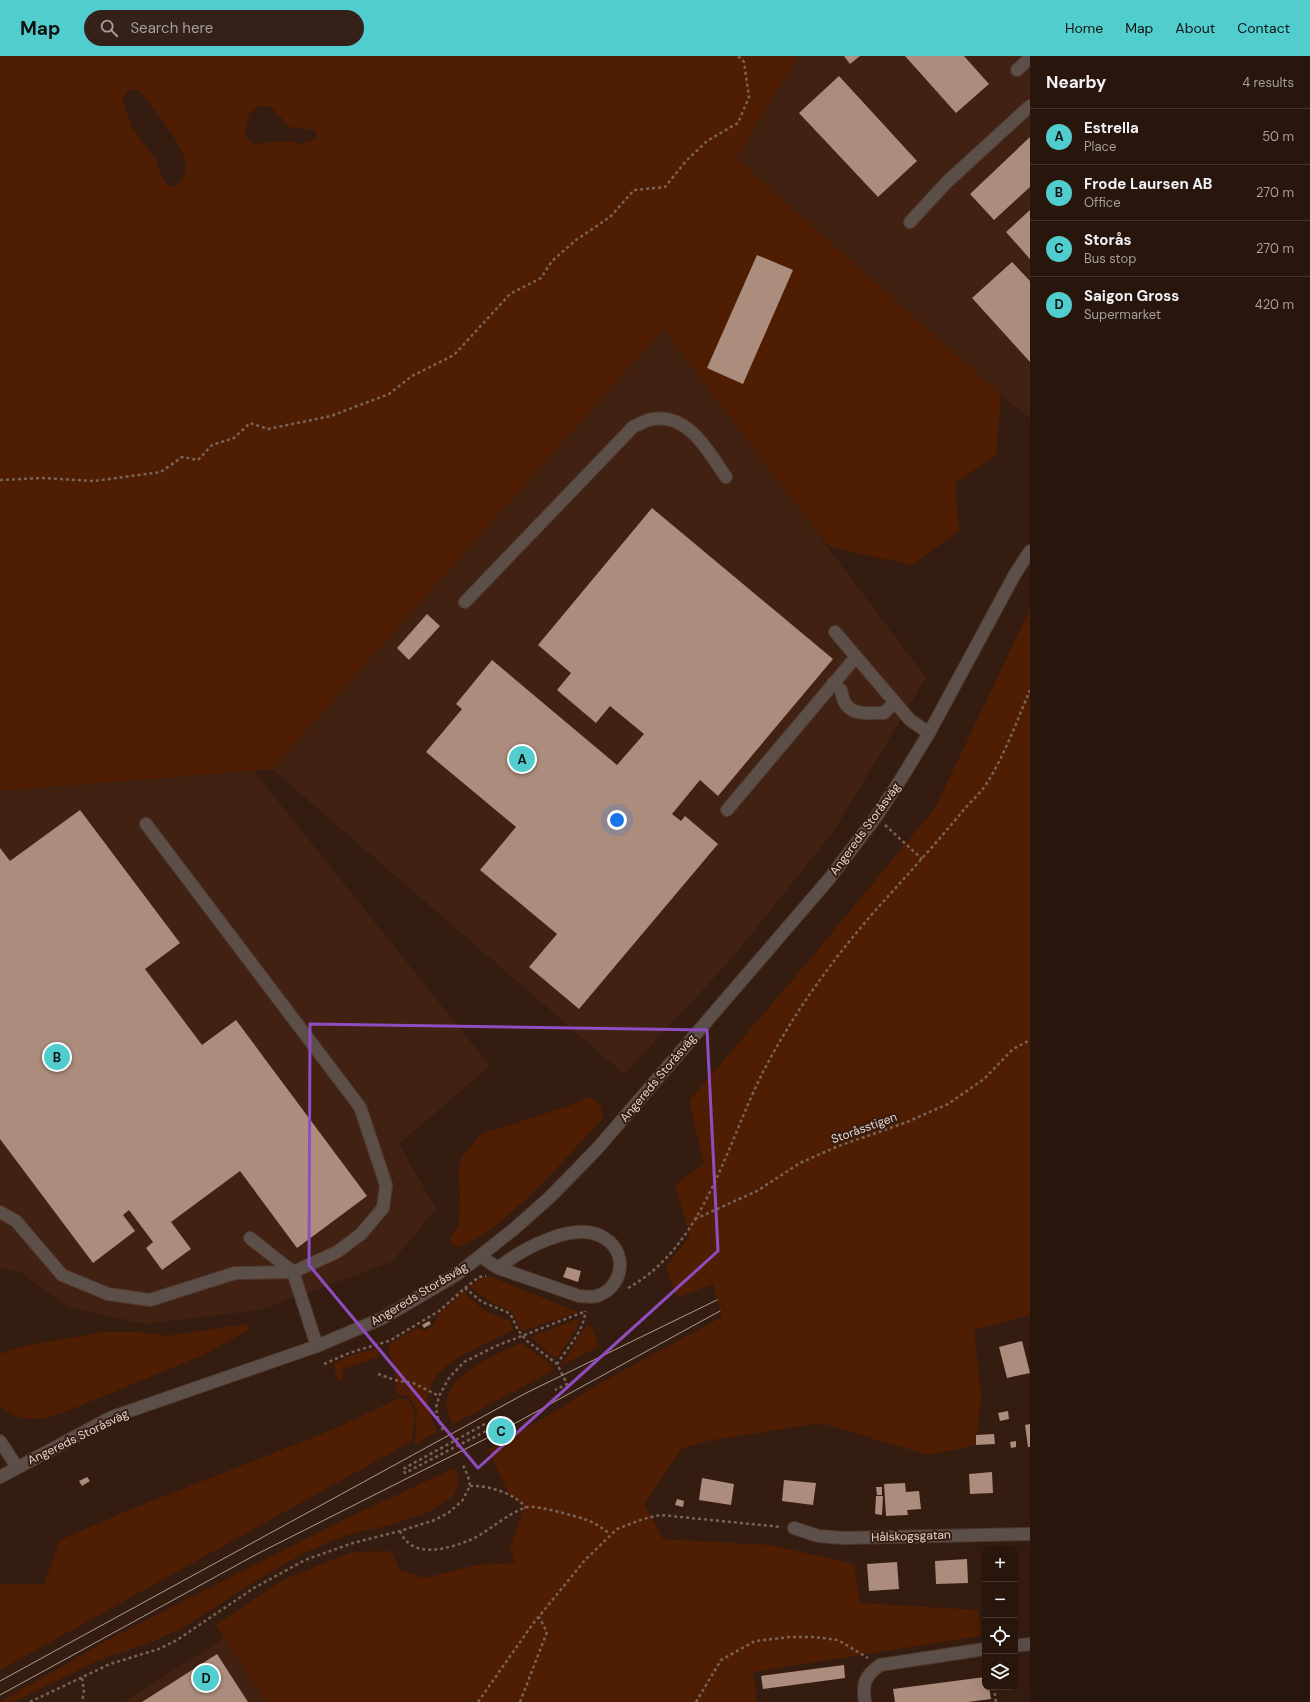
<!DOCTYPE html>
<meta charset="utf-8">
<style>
:root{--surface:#28150c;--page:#34221a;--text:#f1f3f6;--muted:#a59f9d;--line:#44342d;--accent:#52cdcd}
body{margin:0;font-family:"DM Sans",sans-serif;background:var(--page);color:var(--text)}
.controls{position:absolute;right:12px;bottom:12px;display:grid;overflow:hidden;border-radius:8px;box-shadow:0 4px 16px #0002}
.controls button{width:36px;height:36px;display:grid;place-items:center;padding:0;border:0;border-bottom:1px solid var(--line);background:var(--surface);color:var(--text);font:20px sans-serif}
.you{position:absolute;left:617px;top:764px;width:14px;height:14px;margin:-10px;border:3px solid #fff;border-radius:50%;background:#1a73e8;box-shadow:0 0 0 6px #1a73e833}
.badge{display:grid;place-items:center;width:26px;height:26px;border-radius:50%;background:var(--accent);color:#111;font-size:13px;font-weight:700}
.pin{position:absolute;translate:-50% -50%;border:2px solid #fff;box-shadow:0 1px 4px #0006}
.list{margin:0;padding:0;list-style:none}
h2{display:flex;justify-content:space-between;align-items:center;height:52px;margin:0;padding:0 16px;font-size:17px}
h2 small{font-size:13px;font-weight:400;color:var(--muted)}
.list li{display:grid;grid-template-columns:26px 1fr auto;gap:12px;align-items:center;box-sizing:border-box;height:56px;padding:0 16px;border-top:1px solid var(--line)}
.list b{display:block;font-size:15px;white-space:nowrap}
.list p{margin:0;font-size:13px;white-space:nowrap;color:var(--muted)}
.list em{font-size:13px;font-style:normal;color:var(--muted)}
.icon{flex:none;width:22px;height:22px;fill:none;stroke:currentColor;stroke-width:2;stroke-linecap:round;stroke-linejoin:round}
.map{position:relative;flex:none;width:1030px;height:1646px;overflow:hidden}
header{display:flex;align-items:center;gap:24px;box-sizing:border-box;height:56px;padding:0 20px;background:var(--accent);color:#111}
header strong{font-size:19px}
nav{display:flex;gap:22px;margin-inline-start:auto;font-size:14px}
.search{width:280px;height:36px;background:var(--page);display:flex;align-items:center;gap:10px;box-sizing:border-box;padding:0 14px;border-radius:22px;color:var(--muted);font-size:15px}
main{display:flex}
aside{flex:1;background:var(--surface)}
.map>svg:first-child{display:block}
.built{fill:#412112}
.green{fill:#4f1e02;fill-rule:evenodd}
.building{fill:#ac8c7d}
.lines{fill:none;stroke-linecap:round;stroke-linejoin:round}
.minor-casing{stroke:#51392e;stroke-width:14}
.path{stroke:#796258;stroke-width:2.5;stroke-dasharray:3 3;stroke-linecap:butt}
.minor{stroke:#5c4f49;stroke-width:12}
.tram{stroke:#af9b92;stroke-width:1}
.marked{fill:none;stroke:#904dc2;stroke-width:3;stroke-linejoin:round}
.labels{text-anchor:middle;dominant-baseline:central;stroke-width:4;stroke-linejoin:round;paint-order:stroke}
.street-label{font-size:12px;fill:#e5d3cc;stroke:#351c10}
</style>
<header>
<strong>Map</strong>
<div class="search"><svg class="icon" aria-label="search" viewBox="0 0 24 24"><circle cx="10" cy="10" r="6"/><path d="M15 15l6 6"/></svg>Search here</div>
<nav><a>Home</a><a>Map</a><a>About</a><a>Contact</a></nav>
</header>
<main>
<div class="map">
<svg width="1030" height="1646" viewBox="0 0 1030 1646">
<rect width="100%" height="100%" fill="#351c10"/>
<path class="built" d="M798,0h232v362l-29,-23 -265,-237z
M663,272l263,350 -94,156 -106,131 -102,109 -352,-305z
M253,714l237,296 -91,78 37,65 -44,53 -132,48 -115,14 -77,-17 -48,-35 -20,-4v-477z
M224,1582l42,64h-142z"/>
<path class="green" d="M0,0h798l-62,102 265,237 -5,61 -41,27 4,48 -48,34 -83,-19 -165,-217 -391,440 -272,22zM128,34h10c12,12 48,59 48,75 0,9 -4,16 -10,21h-8l-8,-12 -3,-12 -25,-35 -10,-27zM259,50l12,1 19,20 25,3 2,8 -17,6 -11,-3 -36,3 -8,-8 4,-22z
M1030,553v706l-56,15 7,65 -5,50 -48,10 -107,-32 -109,17 -30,8 -38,56 19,35 107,6 84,19 6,39 119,7 1,26 -227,36 4,30h-491l-50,-77 67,-45 69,-28 39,-1 9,19 24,8 52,-13 39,-2 -5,-15 14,-41 -15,-13 -21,-45 53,-29 63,-39 118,-64 -9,-33 -36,14 -11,-31 24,-32 -15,-50 29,-21 -15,-63 128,-150 118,-143z
M588,1041l6,2 7,9 2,10c-36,38 -96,111 -145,129l-7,-4 -1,-5 9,-13 1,-30 -2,-22 4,-16 19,-23 91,-29z
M485,1220l8,2 85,34 -56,19 -11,-20 -20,-9 -22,-16z
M463,1235l20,19 27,11 3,9c-29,17 -89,31 -85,76 1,8 6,18 9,26l-22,12 2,-32 -8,-16 -12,-1 -2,-23 -7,-25 3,-4 26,-15 7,3 9,-5 6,-12z
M580,1262l-3,9 -20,31 -4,-1 -22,-20z
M248,1268v6l-45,25 -138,57c-26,8 -43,12 -65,-6v-52l24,-8 80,-14h34l28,4z
M587,1268l5,4 7,18 -38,20z
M522,1287l28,21 4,6 -101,54c-3,-7 -8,-15 -6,-24 4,-27 52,-48 75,-57z
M377,1292l2,7 -2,2 -36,13 3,10h-5l-3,-5 -3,-11 16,-8z
M397,1343h11l7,15 -3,27 -412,229v-86h44l16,-44 69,-30 203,-80z
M455,1412l4,13 -6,15 -24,16 -36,12 -46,11 -43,18 -42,24 -83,53 -36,15 -46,16 -84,41h-13l113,-65 96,-49 138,-70z"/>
<path class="building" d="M844,0h16l-10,8z
M905,0h59l25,28 -33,29z
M839,20l78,85 -39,36 -79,-84z
M1030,81v50l-36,33 -24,-26z
M1030,154v49l-24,-27z
M757,199l36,15 -50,114 -36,-16z
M1012,206l18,19v81l-58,-64z
M652,452l181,151 -115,137 -18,-16 -28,34 9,7 4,-5 33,28 -139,165 -50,-42 28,-33 -77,-64 36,-43 -90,-75 36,-43 -6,-5 36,-44 125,105 27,-31 -34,-28 -14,17 -39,-33 14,-17 -33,-28z
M427,558l13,12 -31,34 -12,-12z
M80,754l100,133 -35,26 57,76 34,-25 131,176 -70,52 -57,-77 -69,51 20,27 -29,21 -16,-22 7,-6 -24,-32 -6,5 12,16 -42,32 -93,-124v-291l10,13z
M567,1211l14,4 -3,11 -15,-5z
M429,1265l2,3 -7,4 -2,-3z
M1022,1285l8,32 -23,5 -8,-31z
M1008,1355l1,8 -9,2 -2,-8z
M1030,1368v23h-2l-3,-22z
M994,1378l1,10 -19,1v-10z
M1016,1385v6l-5,1 -1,-6z
M992,1416l1,21 -23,1 -1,-20z
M87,1421l3,4 -8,5 -3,-5z
M702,1422l32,6 -3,21 -32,-5z
M784,1424l32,3 -3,22 -31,-4z
M905,1427l1,9 13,-1 2,18 -14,1 1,5 -22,1 -2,-32z
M876,1431h6v8h-5z
M876,1440h7l-1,19 -7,-1z
M677,1443l7,2 -1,6 -8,-2z
M967,1503l1,24 -32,1 -1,-23z
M897,1506l2,27 -30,2 -2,-27z
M1015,1511h2l1,20h-3z
M217,1598l31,48h-106z
M844,1609l1,13 -82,11 -2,-13z
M985,1621v10h4l2,12 -23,3h-73l-2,-13z"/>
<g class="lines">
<defs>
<path id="minor" d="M1017,14l13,-12
M910,166l37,-40 83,-76
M465,546l168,-175c6,-3 13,-7 20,-8 36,-6 56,34 73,58
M835,576l75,88 19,13
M833,627l8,7c4,27 21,23 43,23l10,-10
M727,754l128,-152
M0,1156l16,9 46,54 46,19 42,6 85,-27 58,-1 44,-20 24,-18 22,-26 3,-23 -26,-78 -214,-283
M250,1182l43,34
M480,1200l18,12 81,28c5,0 12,2 18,0 25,-8 32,-41 9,-57 -29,-21 -84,10 -108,29
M293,1216l24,74
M0,1385l17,26
M0,1421l112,-60 205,-71 66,-28 73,-43 58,-46 36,-32 47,-48 232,-270 47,-62 25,-38 28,-46 86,-159 15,-23
M794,1472l24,8 26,2 186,-4
M1015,1590l15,-2
M865,1646c-3,-19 0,-26 15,-37l105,-16"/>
</defs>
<use href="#minor" class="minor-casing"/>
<path class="path" d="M0,424l42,-2 52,3 67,-9 21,-15 16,3 14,-15 22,-7 16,-15 18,6 63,-13 58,-22 23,-18 42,-21 56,-61 31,-16 11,-17 24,-21 34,-23 24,-27 31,-3 21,-26 21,-20 31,-18 11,-26 -5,-35 -6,-6
M885,769l37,34
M695,1163l62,-28 43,-28 36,-16 71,-25 41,-18 36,-25 29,-30 17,-9
M465,1232l14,-11 7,-1
M628,1232c76,-42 98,-143 135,-216 34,-66 80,-127 130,-181 23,-26 46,-51 68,-78 8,-10 19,-19 26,-30 18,-29 30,-62 43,-93
M324,1308l25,-11 40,-12 50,-30 26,-23 17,14 25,10 5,5 6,13 9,11 30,23 10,20 -12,6
M557,1308c10,-16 28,-34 28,-53
M378,1318l20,7 15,2 26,13
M485,1368l-82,45 2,4 83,-43
M443,1374l-5,-12 -2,-10 3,-12 10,-18 15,-16 32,-16 90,-35
M470,1430c17,-1 45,7 56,22
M400,1475c12,29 48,18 70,9 19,-8 38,-28 58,-33 8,-2 47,9 56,12 10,3 18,9 26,15
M82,1622l2,13 -2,11
M994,1631l2,15
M30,1646l80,-38 49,-15 18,-9 77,-52 51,-28 48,-17 47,-12 35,-11 13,-7 14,-12 8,-15 -2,-10 -6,-13
M478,1646l54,-77 53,-65 32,-31 26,-10 17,-4 122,12
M520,1646l27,-70 -8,-15
M696,1646l25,-42 34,-19 35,-4h24l24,3 30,18"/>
<use href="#minor" class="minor"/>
<path class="tram" d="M0,1625l526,-288 191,-93
M0,1639l257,-141 244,-123 219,-120"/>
</g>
<path class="marked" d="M310,968l397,6 11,221 -240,217 -169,-203z"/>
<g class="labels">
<g class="street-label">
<text transform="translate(865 773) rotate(-54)">Angereds Storåsväg</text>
<text transform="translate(658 1022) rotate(-50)">Angereds Storåsväg</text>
<text transform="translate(864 1072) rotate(-20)">Storåsstigen</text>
<text transform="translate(419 1238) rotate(-31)">Angereds Storåsväg</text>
<text transform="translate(78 1381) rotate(-26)">Angereds Storåsväg</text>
<text transform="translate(911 1480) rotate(-2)">Hålskogsgatan</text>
</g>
</g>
</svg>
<div class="controls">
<button>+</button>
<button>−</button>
<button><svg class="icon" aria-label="locate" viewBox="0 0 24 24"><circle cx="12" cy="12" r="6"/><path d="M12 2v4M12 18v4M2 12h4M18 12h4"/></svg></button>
<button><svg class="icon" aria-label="layers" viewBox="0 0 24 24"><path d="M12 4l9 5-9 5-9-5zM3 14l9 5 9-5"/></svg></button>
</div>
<div class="you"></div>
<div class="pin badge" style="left:522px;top:703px">A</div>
<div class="pin badge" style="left:57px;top:1001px">B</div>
<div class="pin badge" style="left:501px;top:1375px">C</div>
<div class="pin badge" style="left:206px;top:1622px">D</div>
</div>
<aside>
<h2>Nearby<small>4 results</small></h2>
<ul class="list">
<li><span class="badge">A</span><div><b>Estrella</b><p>Place</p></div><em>50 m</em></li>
<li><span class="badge">B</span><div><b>Frode Laursen AB</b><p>Office</p></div><em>270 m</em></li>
<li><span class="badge">C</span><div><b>Storås</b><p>Bus stop</p></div><em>270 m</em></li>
<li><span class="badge">D</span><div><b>Saigon Gross</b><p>Supermarket</p></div><em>420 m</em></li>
</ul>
</aside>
</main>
